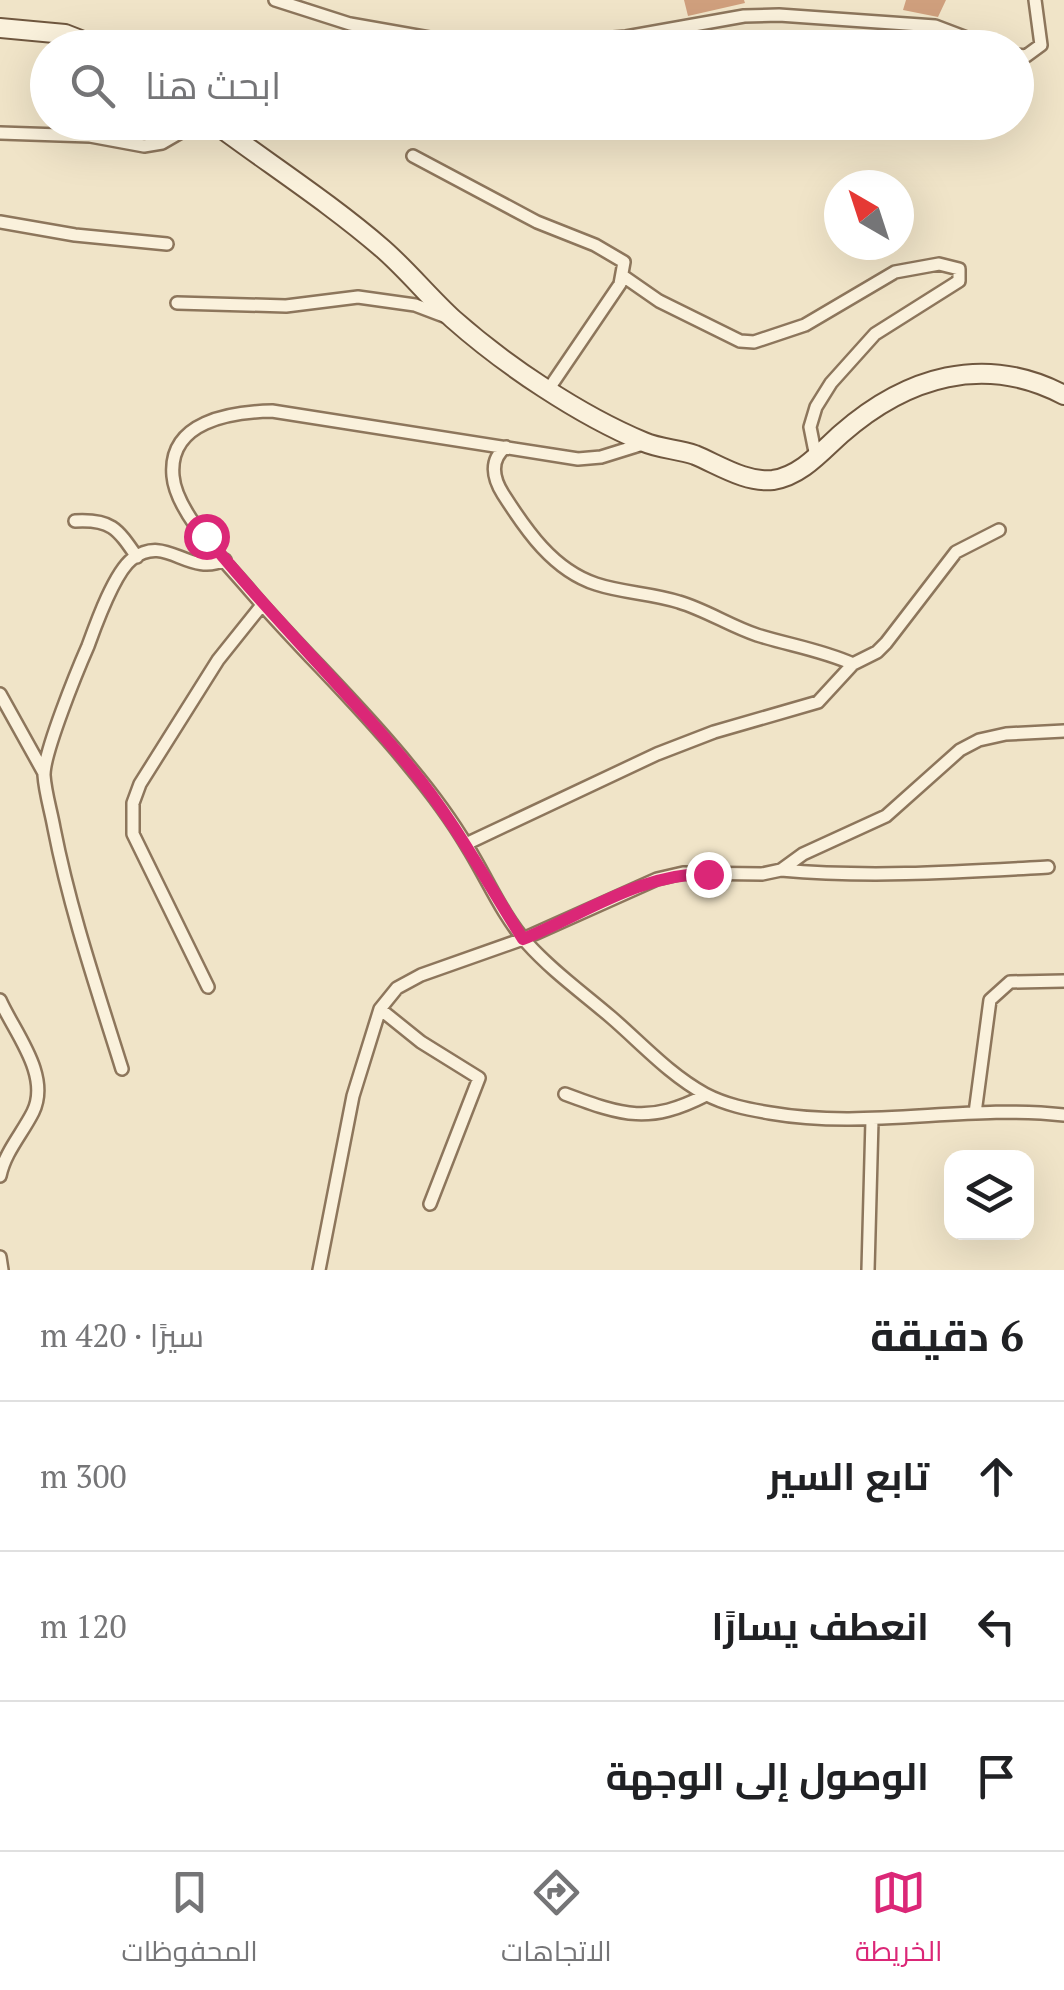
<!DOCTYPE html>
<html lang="ar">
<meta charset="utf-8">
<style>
:root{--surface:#fff;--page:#f6f6f6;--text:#202124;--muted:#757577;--line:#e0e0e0;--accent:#db2777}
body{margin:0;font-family:"PT Serif",Cairo,serif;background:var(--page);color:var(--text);direction:rtl}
.controls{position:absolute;right:30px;bottom:30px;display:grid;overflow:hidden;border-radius:20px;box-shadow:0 10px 40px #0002}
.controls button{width:90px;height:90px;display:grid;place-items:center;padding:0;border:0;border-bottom:2px solid var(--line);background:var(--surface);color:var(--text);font:50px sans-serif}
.compass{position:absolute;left:824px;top:170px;width:90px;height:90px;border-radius:50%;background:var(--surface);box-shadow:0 10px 40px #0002;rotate:321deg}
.stop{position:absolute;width:30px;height:30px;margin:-22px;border:8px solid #db2777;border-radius:50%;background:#fff}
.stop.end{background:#db2777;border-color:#fff;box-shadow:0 2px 10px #0008}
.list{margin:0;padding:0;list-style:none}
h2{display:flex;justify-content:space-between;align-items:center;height:130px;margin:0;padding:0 40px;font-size:42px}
h2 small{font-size:32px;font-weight:400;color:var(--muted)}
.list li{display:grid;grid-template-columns:65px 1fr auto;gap:30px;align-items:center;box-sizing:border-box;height:150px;padding:0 40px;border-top:2px solid var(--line)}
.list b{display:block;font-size:38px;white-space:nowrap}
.list em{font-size:32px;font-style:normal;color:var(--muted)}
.icon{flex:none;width:55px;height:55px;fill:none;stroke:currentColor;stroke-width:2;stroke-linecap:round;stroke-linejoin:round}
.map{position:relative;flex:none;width:1064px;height:1270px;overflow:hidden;direction:ltr}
.search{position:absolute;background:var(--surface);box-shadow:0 10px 40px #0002;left:30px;right:30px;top:30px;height:110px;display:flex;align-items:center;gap:25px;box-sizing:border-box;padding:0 35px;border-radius:55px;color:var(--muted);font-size:38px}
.sheet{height:580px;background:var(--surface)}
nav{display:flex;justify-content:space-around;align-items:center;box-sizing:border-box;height:140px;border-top:2px solid var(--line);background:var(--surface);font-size:28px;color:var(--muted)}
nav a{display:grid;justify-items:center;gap:5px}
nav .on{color:var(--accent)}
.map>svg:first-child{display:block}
.building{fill:#cf9f7d}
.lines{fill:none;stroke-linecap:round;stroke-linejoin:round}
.street-casing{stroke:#8d765c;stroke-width:16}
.secondary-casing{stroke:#6f573f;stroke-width:22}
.street{stroke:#faf1dc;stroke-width:11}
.secondary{stroke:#faf1dc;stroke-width:18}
.route{stroke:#db2777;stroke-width:12}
</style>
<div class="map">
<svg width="1064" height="1270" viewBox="0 0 1064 1270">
<rect width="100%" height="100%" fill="#f0e4c8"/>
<path class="building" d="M684,0h60l1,3 -57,13z
M906,0h40l-8,17 -35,-7z"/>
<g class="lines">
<defs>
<path id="street" d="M275,0l75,24 85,15 77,4 62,-2 52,-4 118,-21 35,-1 156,11 58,22
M1016,55l10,1 15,-11 -6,-45
M0,133l90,3 54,10 18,-3 19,-11 8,-10
M413,156l124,66 58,23 29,17 -4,22 -72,106
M0,222l75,13 92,9
M623,276l36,25 81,40 14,1 51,-17 90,-53 44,-8 20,5v12l-84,53 -44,49 -15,24 -6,20 6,30
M177,303l109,3 72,-9 57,8 29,11
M646,443l-45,14 -23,2 -306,-48c-41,1 -104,10 -99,65 3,38 55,88 79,117 51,59 109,113 158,174 20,24 41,52 57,79 20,32 35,69 60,97 25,28 56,50 85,75 30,26 58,57 93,76 21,11 42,15 65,19 98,17 196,-9 294,2
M506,447c-17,13 -13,31 -3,47 23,36 50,76 93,90 27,9 55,9 83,18 27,8 51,24 78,33 32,10 65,15 96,29
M75,521c36,-2 42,7 62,36
M0,694l44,79
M466,844l191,-90 57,-22 104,-30 35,-38 24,-12 9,-9 70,-91 43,-22
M781,870c89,8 178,2 267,-3
M208,987l-75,-153v-31l7,-19 78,-124 44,-55
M0,1000c14,32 51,75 33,112 -11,22 -28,40 -33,64
M380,1009l41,33 58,36 -49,126
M122,1069c-25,-80 -52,-159 -68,-241 -3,-17 -9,-36 -10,-53 0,-23 33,-104 44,-129 8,-22 26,-73 44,-87 35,-26 55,18 93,1
M565,1094c59,22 84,30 141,1
M975,1113l15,-113 20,-18 54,-1
M0,1257l2,13
M319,1270l34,-174 27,-87 17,-21 24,-13 102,-36 134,-60 26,-6 79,1 19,-4 22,-16 83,-38 74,-66 19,-10 27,-6 58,-3
M868,1270l4,-150"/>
<path id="secondary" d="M0,28l65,6 36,14
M213,122c56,42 117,81 170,127 25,22 46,48 70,70 52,46 126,96 191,123 16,7 34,7 51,13 24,10 51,28 78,25 28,-4 49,-29 68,-46 65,-57 143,-81 223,-39"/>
</defs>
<use href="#street" class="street-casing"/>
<use href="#secondary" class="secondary-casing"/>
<use href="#street" class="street"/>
<use href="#secondary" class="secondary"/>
</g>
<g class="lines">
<path class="route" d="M206,536c64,80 138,151 203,230 45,54 77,115 114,173 61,-25 118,-66 185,-65"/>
</g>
</svg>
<div class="controls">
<button><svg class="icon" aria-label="layers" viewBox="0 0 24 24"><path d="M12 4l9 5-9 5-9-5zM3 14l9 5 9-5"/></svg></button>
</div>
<svg class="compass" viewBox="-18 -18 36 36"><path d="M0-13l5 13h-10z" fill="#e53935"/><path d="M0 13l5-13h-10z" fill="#757577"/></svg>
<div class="stop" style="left:206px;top:536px"></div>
<div class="stop end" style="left:708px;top:874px"></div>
<div class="search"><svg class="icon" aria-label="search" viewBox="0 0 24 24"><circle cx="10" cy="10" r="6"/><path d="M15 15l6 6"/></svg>ابحث هنا</div>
</div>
<section class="sheet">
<h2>6 دقيقة<small>سيرًا · 420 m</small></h2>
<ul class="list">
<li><svg class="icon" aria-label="ahead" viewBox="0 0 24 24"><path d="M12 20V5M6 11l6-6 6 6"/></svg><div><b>تابع السير</b></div><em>300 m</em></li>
<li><svg class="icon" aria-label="left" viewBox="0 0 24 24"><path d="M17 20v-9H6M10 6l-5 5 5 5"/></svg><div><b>انعطف يسارًا</b></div><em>120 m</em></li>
<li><svg class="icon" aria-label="arrive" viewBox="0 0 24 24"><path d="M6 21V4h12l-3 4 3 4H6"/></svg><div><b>الوصول إلى الوجهة</b></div></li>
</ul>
</section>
<nav>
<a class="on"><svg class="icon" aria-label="map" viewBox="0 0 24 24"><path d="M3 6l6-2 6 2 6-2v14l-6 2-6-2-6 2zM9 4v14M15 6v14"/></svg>الخريطة</a>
<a><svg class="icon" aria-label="directions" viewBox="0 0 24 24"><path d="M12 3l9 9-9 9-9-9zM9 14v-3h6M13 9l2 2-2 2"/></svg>الاتجاهات</a>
<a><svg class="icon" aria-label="saved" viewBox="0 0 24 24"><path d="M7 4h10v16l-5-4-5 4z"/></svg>المحفوظات</a>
</nav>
